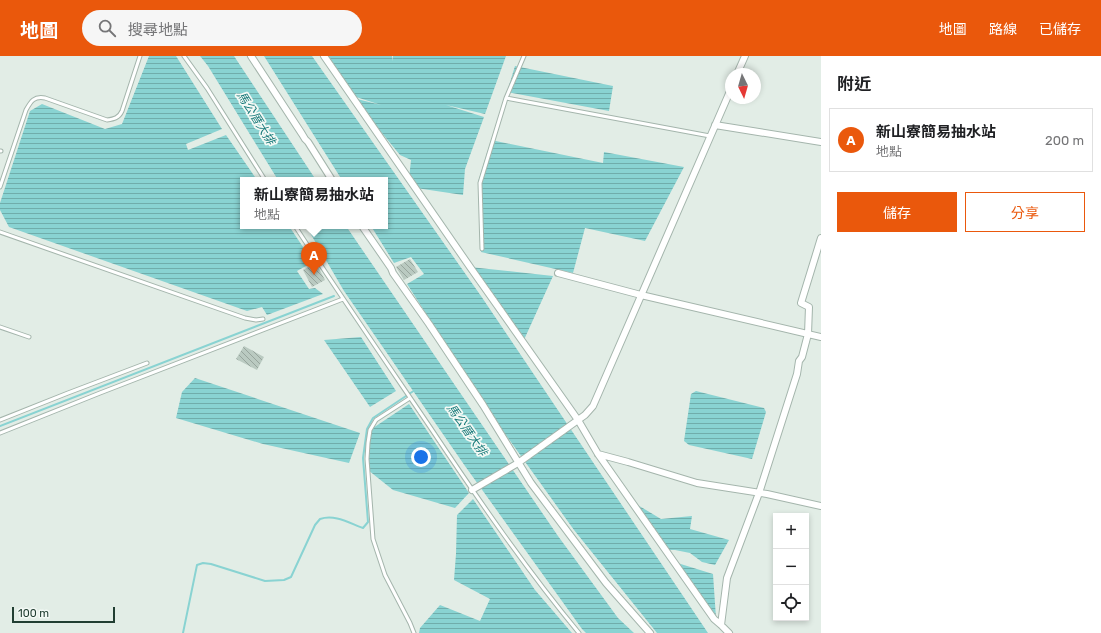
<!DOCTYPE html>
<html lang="zh-TW">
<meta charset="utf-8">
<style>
:root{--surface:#fff;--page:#f6f6f6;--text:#202124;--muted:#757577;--line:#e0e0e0;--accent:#ea580c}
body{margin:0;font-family:Rubik,"Noto Sans TC",sans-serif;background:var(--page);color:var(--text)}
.controls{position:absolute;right:12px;bottom:12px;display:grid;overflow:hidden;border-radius:0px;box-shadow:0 2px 6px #0003}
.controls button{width:36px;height:36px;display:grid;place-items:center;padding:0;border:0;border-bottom:1px solid var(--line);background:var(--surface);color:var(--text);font:20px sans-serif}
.compass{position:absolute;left:725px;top:12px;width:36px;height:36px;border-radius:50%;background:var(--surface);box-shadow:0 2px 6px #0003;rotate:175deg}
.scale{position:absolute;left:12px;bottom:10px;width:103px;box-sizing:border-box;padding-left:4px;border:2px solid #213e32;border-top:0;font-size:11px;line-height:14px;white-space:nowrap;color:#213e32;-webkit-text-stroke:3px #f3f9f5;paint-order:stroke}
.you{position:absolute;left:421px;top:401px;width:14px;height:14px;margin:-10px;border:3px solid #fff;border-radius:50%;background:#1a73e8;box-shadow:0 0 0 6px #1a73e833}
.badge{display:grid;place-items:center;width:26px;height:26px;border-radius:50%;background:var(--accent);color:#fff;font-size:13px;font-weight:700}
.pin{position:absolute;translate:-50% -33px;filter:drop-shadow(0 1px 2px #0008)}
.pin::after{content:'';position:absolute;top:21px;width:14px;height:12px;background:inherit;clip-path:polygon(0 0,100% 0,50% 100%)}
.popup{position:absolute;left:240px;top:121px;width:148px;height:52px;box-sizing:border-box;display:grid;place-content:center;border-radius:0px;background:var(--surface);filter:drop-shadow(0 1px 3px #0005);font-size:13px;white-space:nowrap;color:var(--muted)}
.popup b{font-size:15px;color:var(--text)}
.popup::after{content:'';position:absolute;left:50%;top:100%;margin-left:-8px;border:8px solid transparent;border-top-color:var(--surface)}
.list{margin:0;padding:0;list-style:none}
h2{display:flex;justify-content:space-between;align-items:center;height:52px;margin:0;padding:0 16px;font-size:17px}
h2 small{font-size:13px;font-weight:400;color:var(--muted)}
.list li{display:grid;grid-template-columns:26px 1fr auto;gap:12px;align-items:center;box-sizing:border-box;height:64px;margin:0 8px 8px;padding:0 8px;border:1px solid var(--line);border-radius:0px}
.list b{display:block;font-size:15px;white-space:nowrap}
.list p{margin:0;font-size:13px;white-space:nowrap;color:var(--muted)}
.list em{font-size:13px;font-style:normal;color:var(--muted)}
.actions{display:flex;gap:8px;padding:12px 16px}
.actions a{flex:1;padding:9px 0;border:1px solid var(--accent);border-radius:0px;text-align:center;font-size:14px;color:var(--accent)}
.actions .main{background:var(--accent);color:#fff}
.icon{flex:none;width:22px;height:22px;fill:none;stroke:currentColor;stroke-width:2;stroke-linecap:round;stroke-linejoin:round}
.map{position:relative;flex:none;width:821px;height:577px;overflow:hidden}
header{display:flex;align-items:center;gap:24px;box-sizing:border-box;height:56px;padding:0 20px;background:var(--accent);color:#fff}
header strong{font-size:19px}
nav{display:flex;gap:22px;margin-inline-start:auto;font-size:14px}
.search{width:280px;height:36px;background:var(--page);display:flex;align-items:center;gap:10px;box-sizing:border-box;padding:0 14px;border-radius:22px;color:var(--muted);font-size:15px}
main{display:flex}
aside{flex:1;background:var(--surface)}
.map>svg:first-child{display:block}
.water{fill:url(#water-rules)}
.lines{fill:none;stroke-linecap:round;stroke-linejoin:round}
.stream{stroke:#89d3d2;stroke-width:2}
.building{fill:url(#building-back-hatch)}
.lane-casing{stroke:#a4b5ac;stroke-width:5}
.street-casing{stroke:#a4b5ac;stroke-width:8}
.lane{stroke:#fff;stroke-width:3}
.street{stroke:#fff;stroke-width:6}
.labels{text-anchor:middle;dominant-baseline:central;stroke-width:3.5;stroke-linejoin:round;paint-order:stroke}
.water-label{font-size:12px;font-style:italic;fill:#1a7b7b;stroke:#f3f9f5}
</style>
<header>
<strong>地圖</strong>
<div class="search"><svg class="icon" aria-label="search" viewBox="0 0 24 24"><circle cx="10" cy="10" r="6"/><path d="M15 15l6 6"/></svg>搜尋地點</div>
<nav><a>地圖</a><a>路線</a><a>已儲存</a></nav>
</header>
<main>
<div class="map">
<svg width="821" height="577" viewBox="0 0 821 577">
<defs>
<pattern id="water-rules" width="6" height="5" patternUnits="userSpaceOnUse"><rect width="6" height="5" fill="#89d3d2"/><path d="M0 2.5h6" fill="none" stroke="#70adab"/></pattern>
<pattern id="building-back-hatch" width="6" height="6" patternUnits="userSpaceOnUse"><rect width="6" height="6" fill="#bacac1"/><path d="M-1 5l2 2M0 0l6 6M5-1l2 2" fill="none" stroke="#97a59d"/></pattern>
</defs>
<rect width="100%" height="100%" fill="#e2ede6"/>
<path class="water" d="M149,0h27l46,73 -36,15 2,6 38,-15 31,45h-14v46h46l24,36 -16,9 12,18 6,-1 8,6 -56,21 -5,-8 -15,4 -238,-84 -9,-17v-7l30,-92 12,-7 63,25 17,-5z
M200,0h34l82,124h-38l-70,-114z
M264,0h48l169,240 227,337h-51l-83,-103 -86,-120 -81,-126 17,-10 -13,-17 -17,6 -23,-37h14v-46h-43z
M326,0h66v5l1,-5h113l-21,58 -39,-9 38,12 -19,52 -2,26 -47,-7 -7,-9 2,-19 -11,-5 -47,-57 28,7 -28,-9z
M515,10l98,20 -4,25 -102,-19z
M491,84l112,23 1,-11 80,15 -39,74 -60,-13 -12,45 -92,-21 -3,-70z
M306,170h40l212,310 60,82 16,15h-48l-4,-4 -117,-163 -121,-175z
M470,211l83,9 -30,66z
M361,281l35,54 -26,16 -46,-67z
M195,322l165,55 -11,30 -86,-19 -87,-26 6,-26z
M696,335l68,17 2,4 -14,47 -63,-14 -5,-4 7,-47z
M409,348l60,89 -14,15 -62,-18 -25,-20 2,-40z
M473,443l62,91 37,43h-153l1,-5 20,-23 40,16 10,-22 -36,-19 2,-26 1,-39z
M631,445l30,18 31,-3 -2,13 39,11 -14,25 -13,-3 -12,-9 -15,-3h-9z
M671,505l42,13 3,44z"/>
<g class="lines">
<path class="stream" d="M0,370l334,-130
M183,577l14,-68 6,-2 8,1 54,17 19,-1 7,-3 24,-52 5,-6c15,-5 29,4 43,9l5,-6 -5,-64 4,-29 6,-11 42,-28"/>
</g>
<path class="building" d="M410,203l8,13 -14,8 -8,-13z
M316,207l9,17 -13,7 -9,-17z
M244,290l20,11 -7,13 -21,-11z"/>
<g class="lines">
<defs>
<path id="lane" d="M184,0l23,32 58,92
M506,42l204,38
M0,95h1
M0,131l26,-77c5,-9 8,-14 19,-12l62,22c7,-1 12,-2 15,-9l18,-55
M295,170c45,69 91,136 137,204 46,69 94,139 147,203
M0,176l245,86 11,2 7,-1
M482,193l-2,-66 26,-85 18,-42
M0,271l29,10
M410,342l-34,22 -6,10 -2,13 -1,16 6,80 12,36 25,48 4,10
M0,364l68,-27 79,-30
M0,377l100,-40 243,-94"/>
<path id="street" d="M251,0l51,78 3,5 3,3 24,38
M324,0l146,211 108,153 20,34 116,165 7,6 8,8
M737,18l8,-18
M715,69l106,17
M362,170l29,42 2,5 36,51 54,81 48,78 75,100 44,50
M558,217l83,22 180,42
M598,398l30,8 69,21 70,11 54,12
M472,434l46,-27 67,-48 8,-9 138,-317
M721,569l6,-47 32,-85 38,-119 2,-13 3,-4 6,-23 1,-27 -8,-4 20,-65"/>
</defs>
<use href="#lane" class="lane-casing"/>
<use href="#street" class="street-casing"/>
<use href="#lane" class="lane"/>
<use href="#street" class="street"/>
</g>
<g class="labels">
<g class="water-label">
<text transform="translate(256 62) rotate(58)">馬公厝大排</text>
<text transform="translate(467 374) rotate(55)">馬公厝大排</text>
</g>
</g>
</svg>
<div class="controls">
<button>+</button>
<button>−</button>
<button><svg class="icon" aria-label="locate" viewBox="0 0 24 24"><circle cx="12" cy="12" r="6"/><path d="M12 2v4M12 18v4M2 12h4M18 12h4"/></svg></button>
</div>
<svg class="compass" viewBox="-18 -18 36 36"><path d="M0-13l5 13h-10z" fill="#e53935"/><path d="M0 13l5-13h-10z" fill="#757577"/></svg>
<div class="scale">100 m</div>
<div class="you"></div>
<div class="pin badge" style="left:314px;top:219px">A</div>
<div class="popup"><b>新山寮簡易抽水站</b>地點</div>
</div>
<aside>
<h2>附近<small></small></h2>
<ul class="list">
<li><span class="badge">A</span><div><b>新山寮簡易抽水站</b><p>地點</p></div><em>200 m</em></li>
</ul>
<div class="actions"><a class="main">儲存</a><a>分享</a></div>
</aside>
</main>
